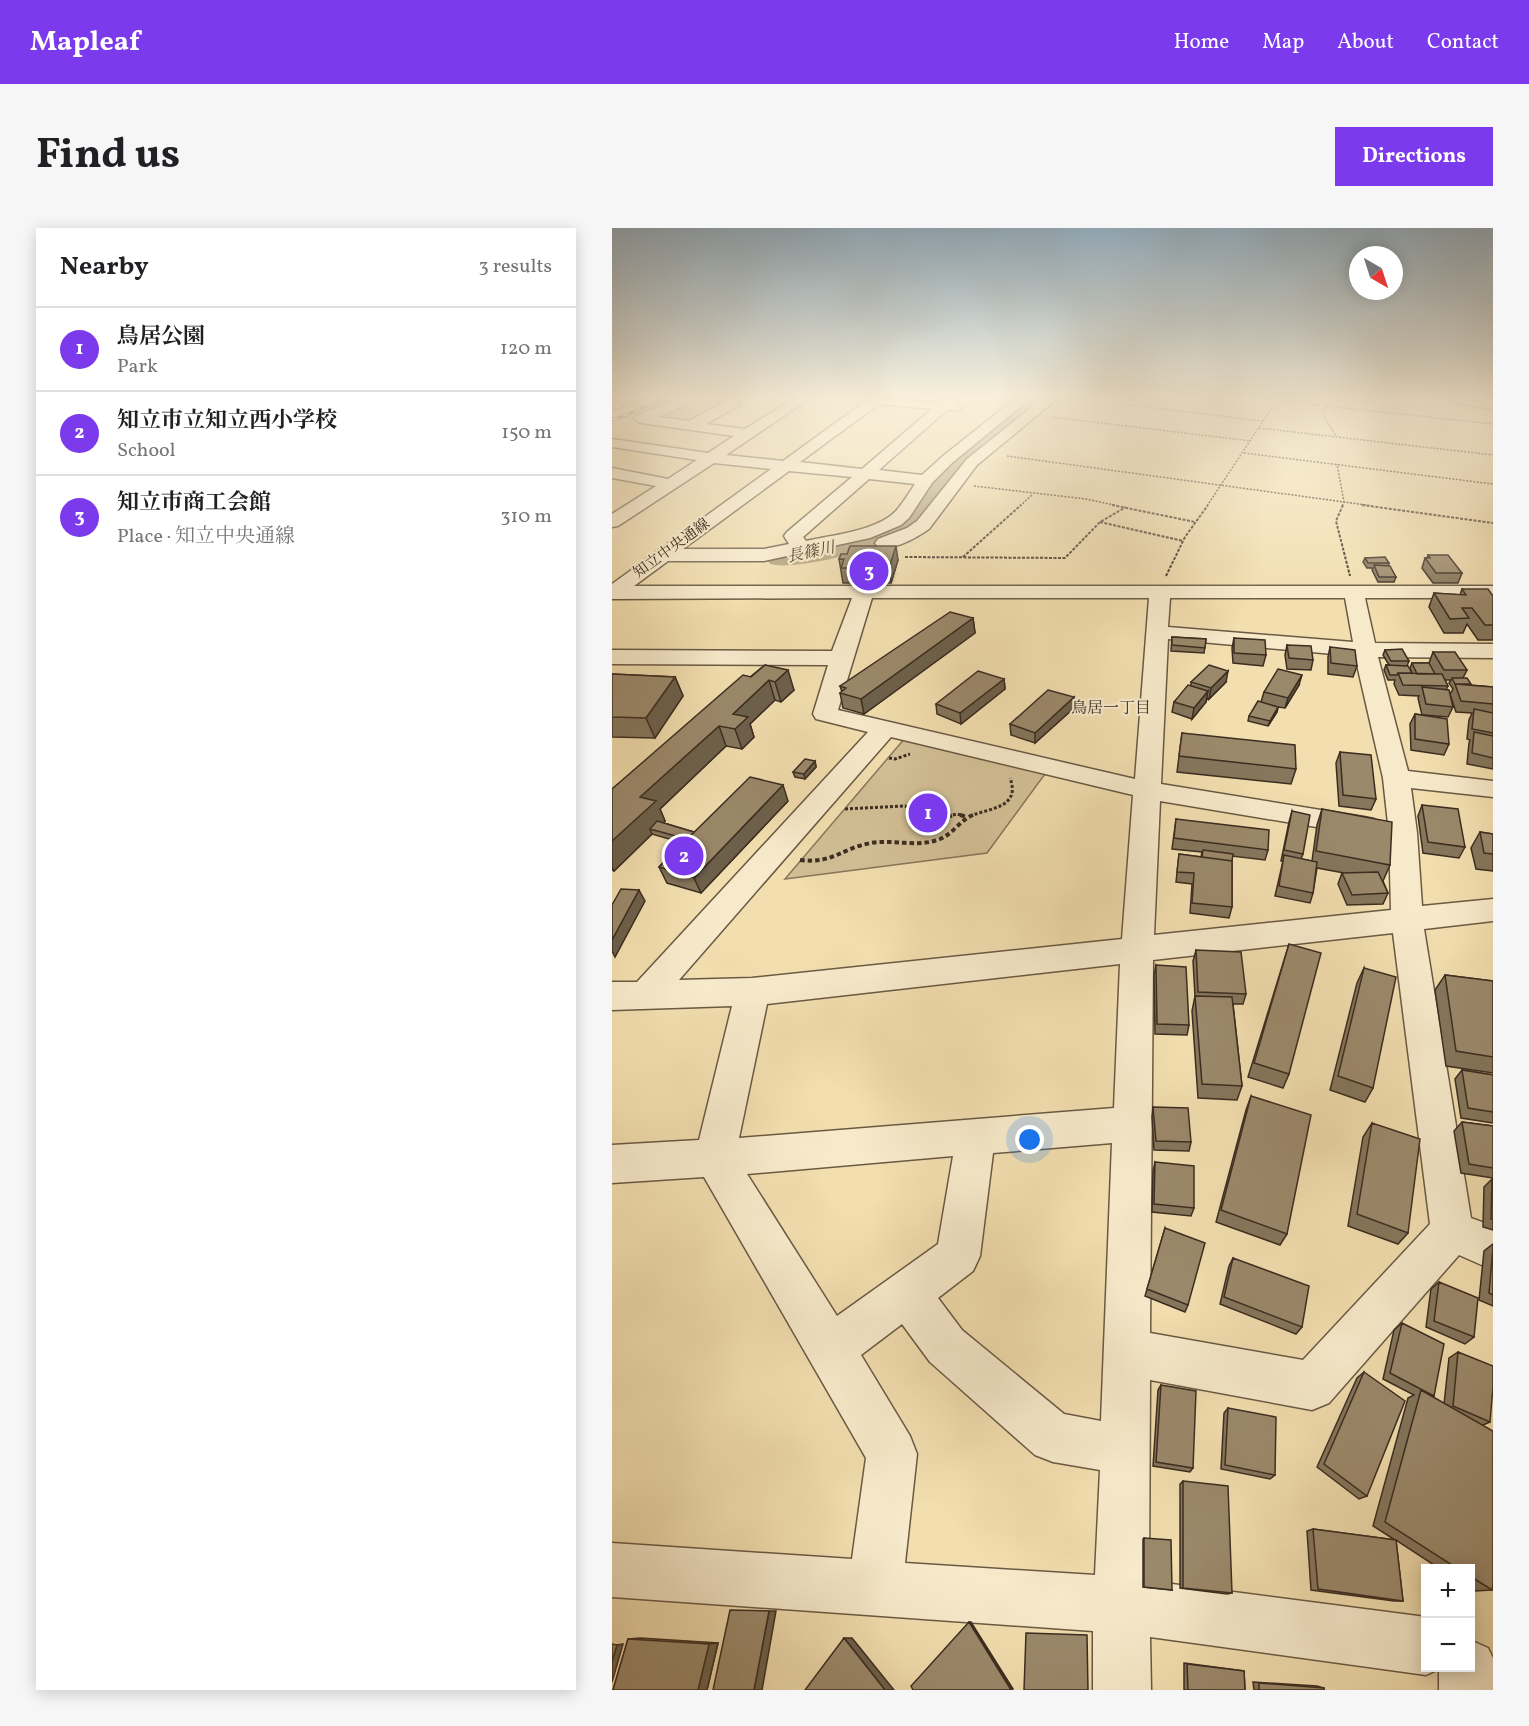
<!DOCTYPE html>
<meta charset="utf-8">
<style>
:root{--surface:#fff;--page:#f6f6f6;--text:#202124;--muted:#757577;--line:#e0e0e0;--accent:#7c3aed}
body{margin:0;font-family:Vollkorn,"Noto Serif JP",serif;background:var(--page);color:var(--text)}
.controls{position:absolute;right:18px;bottom:18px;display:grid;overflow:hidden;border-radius:0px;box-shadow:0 3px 15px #0003}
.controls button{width:54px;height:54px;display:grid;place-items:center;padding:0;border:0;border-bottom:2px solid var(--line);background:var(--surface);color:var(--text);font:30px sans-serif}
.compass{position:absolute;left:737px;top:18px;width:54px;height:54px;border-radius:50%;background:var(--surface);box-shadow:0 3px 15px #0003;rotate:141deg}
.you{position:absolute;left:418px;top:912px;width:21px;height:21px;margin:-15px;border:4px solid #fff;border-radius:50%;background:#1a73e8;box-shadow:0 0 0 9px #1a73e833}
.badge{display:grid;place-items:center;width:39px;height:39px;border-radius:50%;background:var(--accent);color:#fff;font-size:20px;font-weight:700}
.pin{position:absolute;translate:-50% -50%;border:3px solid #fff;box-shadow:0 2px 6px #0006}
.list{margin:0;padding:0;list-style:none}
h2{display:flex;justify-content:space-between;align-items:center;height:78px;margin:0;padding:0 24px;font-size:26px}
h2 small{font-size:20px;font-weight:400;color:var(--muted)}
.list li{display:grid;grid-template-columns:39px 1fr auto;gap:18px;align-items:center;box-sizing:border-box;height:84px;padding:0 24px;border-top:2px solid var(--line)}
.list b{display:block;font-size:22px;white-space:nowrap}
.list p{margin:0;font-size:20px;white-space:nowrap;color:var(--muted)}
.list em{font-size:20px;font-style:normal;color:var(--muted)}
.map{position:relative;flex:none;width:881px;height:1462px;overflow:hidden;border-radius:0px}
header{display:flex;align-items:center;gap:36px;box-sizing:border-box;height:84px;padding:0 30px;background:var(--accent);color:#fff}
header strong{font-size:28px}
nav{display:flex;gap:33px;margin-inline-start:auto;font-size:21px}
.intro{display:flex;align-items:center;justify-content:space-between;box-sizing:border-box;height:144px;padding:0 36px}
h1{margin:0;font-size:42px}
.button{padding:15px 27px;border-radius:0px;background:var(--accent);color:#fff;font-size:21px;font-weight:700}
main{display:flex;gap:36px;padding:0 36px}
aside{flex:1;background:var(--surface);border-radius:0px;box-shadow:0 3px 15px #0003}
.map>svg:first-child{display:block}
.green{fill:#d3c097;stroke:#88765c;stroke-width:1.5}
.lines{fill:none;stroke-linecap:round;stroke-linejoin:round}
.river{fill:#b4a27f;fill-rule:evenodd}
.minor-casing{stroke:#6a5944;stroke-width:3}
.highway-casing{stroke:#3c2d21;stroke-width:3}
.path-far3{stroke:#3c2d21;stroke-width:1.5;stroke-dasharray:2 1.5;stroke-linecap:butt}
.path-far2{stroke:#3c2d21;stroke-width:2;stroke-dasharray:3 1.5;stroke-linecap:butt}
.path-far1{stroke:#3c2d21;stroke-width:3;stroke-dasharray:3 2;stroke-linecap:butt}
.path{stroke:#3c2d21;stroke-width:4;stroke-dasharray:4.5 3;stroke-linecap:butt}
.minor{fill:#f7eacb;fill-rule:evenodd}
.highway{fill:#f2deaf;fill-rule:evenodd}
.rail-casing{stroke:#3c2d21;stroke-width:3}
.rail{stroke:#f7eacb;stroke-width:2;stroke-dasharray:6;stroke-linecap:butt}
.wall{fill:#85765c;stroke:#3c2d21;stroke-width:1.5}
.shaded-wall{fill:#6c604b;stroke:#3c2d21;stroke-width:1.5}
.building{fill:#9b896b;stroke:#3c2d21;stroke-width:1.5}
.labels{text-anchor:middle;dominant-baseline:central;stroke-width:4.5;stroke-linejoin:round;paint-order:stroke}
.far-street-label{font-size:15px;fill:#3c2d21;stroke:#f7eacb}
.far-water-label{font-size:16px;font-style:italic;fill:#5a4a38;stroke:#f7eacb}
.far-neighbourhood-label{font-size:16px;fill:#3c2d21;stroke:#f7eacb}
</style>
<header>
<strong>Mapleaf</strong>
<nav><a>Home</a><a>Map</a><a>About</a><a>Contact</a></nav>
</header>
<div class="intro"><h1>Find us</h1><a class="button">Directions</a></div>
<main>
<aside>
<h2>Nearby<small>3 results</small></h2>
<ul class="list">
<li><span class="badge">1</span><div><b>鳥居公園</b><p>Park</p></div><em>120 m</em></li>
<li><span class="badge">2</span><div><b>知立市立知立西小学校</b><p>School</p></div><em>150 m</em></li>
<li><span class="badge">3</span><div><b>知立市商工会館</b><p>Place · 知立中央通線</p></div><em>310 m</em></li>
</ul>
</aside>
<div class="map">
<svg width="881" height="1462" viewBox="0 0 881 1462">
<rect width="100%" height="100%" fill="#f2deaf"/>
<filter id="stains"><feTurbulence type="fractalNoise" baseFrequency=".00333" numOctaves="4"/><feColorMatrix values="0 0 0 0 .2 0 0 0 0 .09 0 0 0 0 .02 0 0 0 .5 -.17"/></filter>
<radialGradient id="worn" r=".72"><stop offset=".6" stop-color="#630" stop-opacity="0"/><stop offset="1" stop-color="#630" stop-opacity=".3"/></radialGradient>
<path class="green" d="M83,171h22l9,3 -34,22 -41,-5z
M293,510l140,36 -58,79 -202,26z"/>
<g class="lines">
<path class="river" d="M416,171h20c-16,22 -55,47 -77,65 -20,17 -28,45 -48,61 -24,19 -124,47 -153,39l-3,-5 3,-5 74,-14 51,-18 17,-12 38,-48z"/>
<defs>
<path id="minor" d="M32,171h19l-40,18h-11v-8l5,1z
M67,171h19l-39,18 30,4 33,-18 -6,-4h19l5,4 -2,3 -32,18 39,5 48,-30h16l-83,56 57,6 80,-58 -5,-4 83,3 3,-3h15l-4,4 7,4 -2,3h-13l-68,60 43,5 21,-19 72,-57h15l-77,63 -21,21 -23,35 -8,7 -31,13 -106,23h-96l-34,25h859v12h-128l10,45 118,1v14l-115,-1 30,114 85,10v16l-82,-9 6,45 5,73 71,-7v22l-69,8 47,289 22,8v44l-34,-15 -130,148 -17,7 -162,-30 -1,201 277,36v51h44v-28l18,8 5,10v32h-54v-21l-13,6 -276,-38 1,53h-58v-59l-481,-34v-54l240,16 14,-101 -162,-281 -92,6v-38l87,-5 33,-134 -120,4v-28h25l231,-250 -52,-13 -3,-5 15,-49 -216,-1v-14l220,1 20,-53 -240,1v-15l159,-115 -57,-6 -96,63 -6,1v-13l44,-28 -44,-8v-10l56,11 29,-19 -85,-13v-8l96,14 26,-17 -93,-13 -7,-4 2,-3zM267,176l53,5 -70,60 -62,-7zM177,243l63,6 -65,55 -3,4 5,8 -25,5h-81zM257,251l46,5c-6,9 -12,19 -19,27 -19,20 -64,24 -90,30l-3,-4zM260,370h277l-14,181 -297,-69zM558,370h175l8,44 -185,-15zM556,411l187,17 28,122 6,55 2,77 -237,25 6,-134 204,34 10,-2 4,-7 -4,-7 -10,-2 -203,-33zM279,509l242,58 -11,144 -370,39 -73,2zM781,705l37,291 -127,136 -153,-27 3,-373zM508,736l-6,144 -375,30 28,-134zM500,915l-11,278 -37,-7 -102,-84 -24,-32 35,-27 7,-15 13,-103zM341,928l-15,88 -101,72 -90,-142zM290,1096l28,38 105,93 18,7 47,8 -5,105 -190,-12 12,-109 -7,-18 -49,-81z
M430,171h15l-80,66 -48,64c-13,9 -36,22 -51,18l-3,-4 3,-4 29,-11 10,-7 50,-62z
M840,171l41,2v8l-34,-6z"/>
<path id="highway" d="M860,171h21v6l-19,-3z"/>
</defs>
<use href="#minor" class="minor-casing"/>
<use href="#highway" class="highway-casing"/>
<path class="path-far3" d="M468,171l183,22
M651,171l230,25
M715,178l-4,9 13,21
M440,189l199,24
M647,200l234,27
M632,225l249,31
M395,228l337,46 -7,-38
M362,258l112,13 33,7
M408,278l13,-12
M595,278l70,-106
M730,278l2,-4 29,4"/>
<path class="path-far2" d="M500,277l83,17
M731,277l-7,16 14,55
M750,277l131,18
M488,294l83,19
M293,329l160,1 35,-36 26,-15
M351,329l58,-52
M554,348l19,-39 23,-32"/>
<path class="path-far1" d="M277,530l6,1 15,-5
M233,581l60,-3 24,10
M336,588l9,-2 8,2
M358,588c20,-8 51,-8 40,-38"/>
<path class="path" d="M314,587l10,4 18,-4
M348,587l7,2
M188,632c33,4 42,-12 71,-17 22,-4 47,5 69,-4 13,-5 20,-19 33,-24"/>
<use href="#minor" class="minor"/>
<use href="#highway" class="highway"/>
<defs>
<path id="rail" d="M0,192l53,-21"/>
</defs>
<use href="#rail" class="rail-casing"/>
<use href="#rail" class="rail"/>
</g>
<path class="wall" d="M816,327l34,18 -4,10h-25l-11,-15 3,-10h2z
M753,330l24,5 -1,3 8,11 -2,5h-16l-6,-12 1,-2h-6l-4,-6z
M227,331l59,1 -7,23h-48z
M850,361l31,7v44h-15l-11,-16 -4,9h-19l-15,-26 5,-14 26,2z
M361,390l2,15 -111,81 -21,-6 -3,-15 2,-1 -2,-6z
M560,409l34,2 -2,14 -33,-2z
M622,410l32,17 -3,11 -30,-3 -1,-15z
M675,417l26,15 -2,10 -24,-1 -2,-14z
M718,419l27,19 -4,11 -25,-3v-17z
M773,422l24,11 -2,5 5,7 -2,-5 2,-5h17l4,-11 34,18 -4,8 7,7 23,2v82l-26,-5 2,-21 1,-3 -3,-1 2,-19 3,-7 -16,-1 -6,-18 3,-5 -4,-6 2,-3h-6l3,6 -2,4 7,17 -5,10 -24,-2 25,29 -5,11 -33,-5 -1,-26 5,-10 7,1 -4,-17 1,-2 -20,-1 -5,-11 1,-4h-7l-4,-10 2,-5h3l-6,-10z
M153,437l29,25 -13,12 -6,-2 -25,24 4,13 -12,12 -16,-3 -66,63 5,12 -1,2 30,9 94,-31 -87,92 -34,-10 -8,-16 24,-24 -31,-9 -38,37 -2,-1v-81z
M0,446l63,3 8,19 -28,42 -43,-1z
M392,451l1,10 -44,35 -24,-10 -1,-10z
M579,454h35l-17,17 -2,-1 -1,4 -14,17 -20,-7 2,-10 17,-16z
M687,457l-14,23 -7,-1 -1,5 -9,14 -20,-5 1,-5 12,-14 3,-10z
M462,480l-39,35 -24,-8 -1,-11z
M570,505l114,36 -5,15 -114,-12z
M728,524l36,47 -5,11 -32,-4 -3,-43z
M203,533l1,6 -11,12 -10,-2 -2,-5z
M810,577l43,42 -6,11 -36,-5 -5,-37z
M710,581l68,56 -7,16 5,12 -5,11 -36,1 -9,-21 4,-11h2l-27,-5 -4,25 -3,10 -35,-7 8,-35h-2l8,-39 3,-11 11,43 -2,5 11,2 5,-36z
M564,591l92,31 -3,10 -33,-4v51l-3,11 -39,-5 2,-29 -16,-2 3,-28 22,3 1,-5 -30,-3z
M868,604l13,2v37l-17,-2 -5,-21z
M677,716v130l-6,14 -35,-11z
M584,722l50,44 -3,10h-10l9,82 -5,14 -39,-2 -6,-87 3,-15 -2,-35z
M544,737l33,60 -2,10 -32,-1 -1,-59z
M752,740l9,120 -8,14 -35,-12 27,-107z
M833,747l48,6v92l-47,-7 -11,-76z
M850,842l31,5v48l-32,-5 -6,-39z
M639,868l36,138 -7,11 -64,-23 30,-112z
M541,879l38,35 -2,9 -35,-1 -2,-33z
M850,894l31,4v52l-32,-5 -7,-42z
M760,895l36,110 -10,11 -50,-18 15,-89z
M543,934l39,46 -3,8 -39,-4 1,-41z
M880,951h1v51l-10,-3 1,-40z
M553,1000l23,77 -3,7 -40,-16z
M881,1016v62l-14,-6 5,-49z
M621,1030l69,69 -6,7 -76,-30 9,-38z
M827,1054l35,55 -9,7 -39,-17 5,-38z
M790,1095l32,73 -2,1 12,7 5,-46 9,-6 32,70 -7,3 9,165 -17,1 -5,-3v-19h-30l-44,-29 7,61h-9l-83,-11 -4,-59 6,-2 82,11 -22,-14 35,-128 6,-3 -31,-16 11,-49z
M752,1144l3,124 -8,3 -42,-32 40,-89z
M549,1157l32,83 -3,4 -37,-6 5,-76z
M616,1180l47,67 -5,4 -49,-10 3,-56z
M571,1253l49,112 -5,1 -47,-6v-104z
M532,1310l28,52 -29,-3v-48z
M28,1410l78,5 -11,47h-94l15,-51z
M572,1435l60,8 1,19h-61z
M641,1454l64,4 7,2v2h-70z"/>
<path class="shaded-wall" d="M284,318l2,14 -7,23 -2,-15z
M361,390l2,15 -111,81 -3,-15z
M176,442l6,20 -13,12 -6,-20z
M616,443l-2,11 -17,17 2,-11z
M690,447l-3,10 -14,23 3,-10z
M63,449l8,19 -28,42 -9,-20z
M392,451l1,10 -44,35 -1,-11z
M157,452l6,20 -25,24 4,13 -12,12 -7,-20 -2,-15z
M596,463l-2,11 -14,17 2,-11z
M462,469v11l-39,35v-10z
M666,479l-1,5 -9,14 2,-5z
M107,498l7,20 -66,63 5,12 -9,9 -6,-1 2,5 -38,37 -2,-4v-26l28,-44z
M203,533l1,6 -11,12 -1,-5z
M171,557l5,16 -87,92 -7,-15z
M27,662l6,11 -30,56 -3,-6v-11z
M157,1383h7l-14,79h-8z
M357,1394h2l42,67 -1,1z
M232,1410h8l42,52h-9z
M106,1415l-11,47h-9l11,-46z
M11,1416l-11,38v-21l5,-16z"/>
<path class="building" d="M238,318h46l-7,22h-48l3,-9h-5l2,-5h6z
M816,327h20l14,18h-26l-11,-15h5z
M773,329l4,6h-21l-3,-5z
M762,337l16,1 6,11h-17z
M850,361h26l5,7v29h-8l-13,-17h-10l7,10 -19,1 -16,-26 32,2z
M338,384l23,6 -112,81 -21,-6 6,-5 -6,-2z
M560,409l34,2 -1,9 -33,-3z
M622,410l31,2 1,15 -32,-2z
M675,417l24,1 2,14 -24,-2z
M718,419l25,3 2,16 -26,-3z
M790,421l7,12h-18l-6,-11z
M821,424h22l12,18h-23z
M800,435h17l6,11h-18z
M153,437l23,5 -13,12 -6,-2 -36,34 15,3 -13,12 -16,-3 -79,71 16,4 -44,40v-52l131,-114 8,2z
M597,437l19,6 -17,17 -20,-6z
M774,437l22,1 4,7h-14l-1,2h-7z
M666,441l24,6 -14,23 -24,-6z
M366,443l26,8 -44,34 -24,-9z
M786,445l44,1 6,12 -45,-1z
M0,446l63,3 -29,41 -34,-1z
M840,450h15l4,6h-16z
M843,456l38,3v17l-32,-3z
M576,457l20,6 -14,17 -20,-6z
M810,459l27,3 4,17 -27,-3z
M436,462l26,7 -39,36 -25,-9z
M646,473l20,6 -8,14 -21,-5z
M862,481l19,4v20l-21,-4z
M803,486l32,5 2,25 -34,-5z
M862,504l19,4v22l-21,-5z
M570,505l113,12 1,24 -117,-13z
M728,524l31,3 5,44 -33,-4z
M193,531l10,2 -11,13 -11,-2z
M138,549l33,8 -89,93 -35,-11z
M810,577l36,4 7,38 -37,-5z
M710,581l70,13 -2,43 -74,-14z
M680,583l18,4 -7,39 -19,-4z
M564,591l93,11 -1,20 -94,-12z
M45,593l37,11 -7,7 -37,-10z
M868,604l13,2v20l-9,-1z
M591,622l30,4 -1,7 -30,-4z
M567,626l53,7v46l-40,-4 2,-30 -17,-1z
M672,627l33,7 -4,31 -34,-7z
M766,644l10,21 -36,2 -10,-22z
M9,661l18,1 -27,50v-35z
M677,716l32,9 -32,121 -35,-11z
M584,722l45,2 5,42 -48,-2z
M544,737l30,2 3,58 -32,-1z
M752,740l32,9 -23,111 -35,-12z
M833,747l48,6v76l-37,-6z
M583,768l37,1 10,89 -40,-2z
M850,842l31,5v37l-25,-4z
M639,868l60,19 -24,119 -66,-24z
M541,879l35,1 3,34 -35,-1z
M850,894l31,4v42l-24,-4z
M760,895l48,16 -12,94 -51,-19z
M543,934l39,4v42l-40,-4z
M880,951h1v40h-2z
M553,1000l40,15 -17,62 -41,-16z
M881,1020v47l-4,-2z
M621,1030l76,28 -7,41 -78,-30z
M827,1054l39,16 -4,39 -40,-16z
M790,1095l42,21 -10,52 -44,-23z
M846,1124l35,14v21l-3,35 -37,-16z
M752,1144l41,29 -38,95 -43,-32z
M549,1157l35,6 -3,77 -37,-6z
M809,1162l72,41v152l-1,7 -22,-14v-7h-12l-73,-47z
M616,1180l48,9 -1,58 -50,-10z
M571,1253l45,5 4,107 -49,-5z
M701,1301l83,11 7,61 -85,-12z
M532,1310l27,2 1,50 -28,-3z
M118,1382l39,1 -15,79h-41z
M357,1394l42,68h-98l-2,-4z
M414,1405l61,2 1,55h-64z
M232,1410l41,52h-80z
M16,1411l81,5 -11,46h-85z
M0,1416l5,1 -5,16z
M575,1436l57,7 1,19h-57z
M647,1455l65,5v2h-65z"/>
<linearGradient id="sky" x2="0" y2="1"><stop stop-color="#93adbe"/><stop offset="0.45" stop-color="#f9f0db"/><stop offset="1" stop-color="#f9f0db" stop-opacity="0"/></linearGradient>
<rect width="881" height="376" fill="url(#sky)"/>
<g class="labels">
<g class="far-street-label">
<text transform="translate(60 321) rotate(-36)">知立中央通線</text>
</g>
<g class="far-water-label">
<text transform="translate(199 325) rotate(-12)">長篠川</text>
</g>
<g class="far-neighbourhood-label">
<text x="499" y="481">鳥居一丁目</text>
</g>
</g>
<rect width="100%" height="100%" filter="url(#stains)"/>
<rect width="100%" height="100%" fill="url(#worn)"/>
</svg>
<div class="controls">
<button>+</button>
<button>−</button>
</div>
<svg class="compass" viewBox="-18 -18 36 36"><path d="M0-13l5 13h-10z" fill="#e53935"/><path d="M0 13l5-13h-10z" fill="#757577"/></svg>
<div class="you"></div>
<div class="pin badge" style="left:316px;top:585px">1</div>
<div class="pin badge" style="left:72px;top:628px">2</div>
<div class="pin badge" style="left:257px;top:343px">3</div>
</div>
</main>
